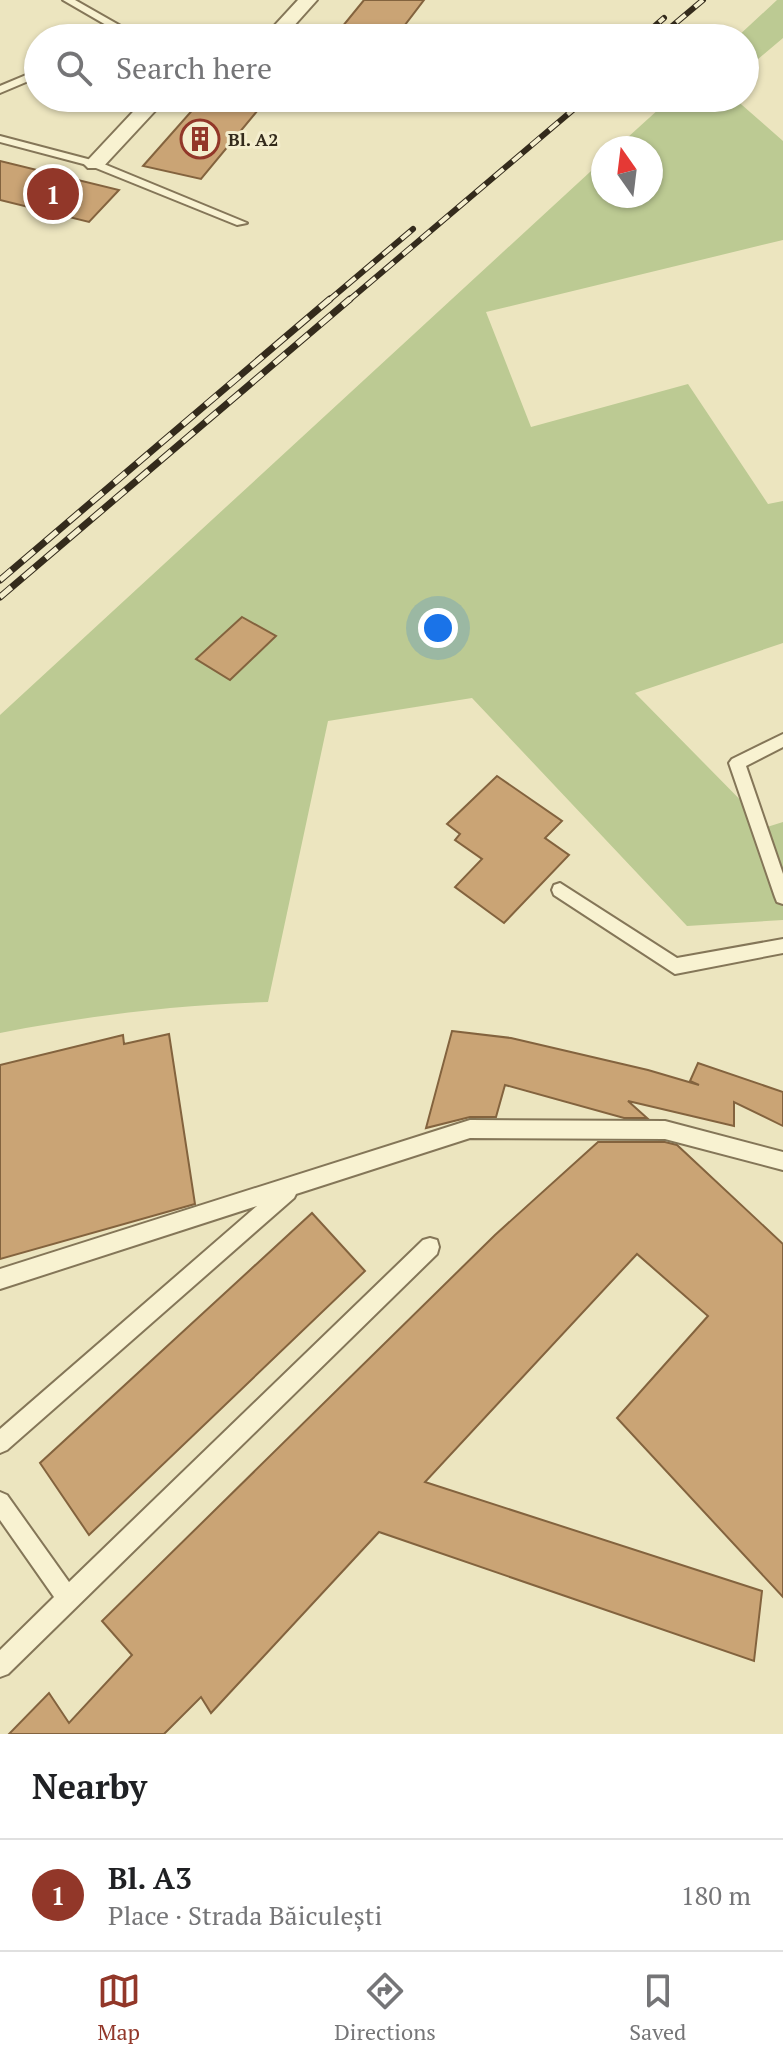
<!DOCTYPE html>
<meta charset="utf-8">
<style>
:root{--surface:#fff;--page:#f2f2f2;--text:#202124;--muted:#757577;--line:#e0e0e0;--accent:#923729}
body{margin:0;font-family:"PT Serif",serif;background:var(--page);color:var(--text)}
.compass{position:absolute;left:591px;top:136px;width:72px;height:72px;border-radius:50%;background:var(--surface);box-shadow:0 2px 6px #0004;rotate:346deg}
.you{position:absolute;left:438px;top:628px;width:28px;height:28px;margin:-20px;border:6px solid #fff;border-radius:50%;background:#1a73e8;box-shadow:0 0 0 12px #1a73e833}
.badge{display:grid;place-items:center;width:52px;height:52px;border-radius:50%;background:var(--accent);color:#fff;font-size:26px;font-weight:700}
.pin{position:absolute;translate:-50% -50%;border:4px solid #fff;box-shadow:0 2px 8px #0006}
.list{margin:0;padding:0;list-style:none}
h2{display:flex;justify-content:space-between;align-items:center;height:104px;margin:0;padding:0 32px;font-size:34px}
h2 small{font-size:26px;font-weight:400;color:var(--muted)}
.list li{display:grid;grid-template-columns:52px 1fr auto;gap:24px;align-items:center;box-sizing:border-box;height:112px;padding:0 32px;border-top:2px solid var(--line)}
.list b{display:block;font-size:30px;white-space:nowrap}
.list p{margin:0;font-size:26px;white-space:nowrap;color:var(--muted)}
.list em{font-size:26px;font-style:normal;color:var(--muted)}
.icon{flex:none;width:44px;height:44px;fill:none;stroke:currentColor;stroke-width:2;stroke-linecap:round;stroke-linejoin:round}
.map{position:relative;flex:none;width:783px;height:1734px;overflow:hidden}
.search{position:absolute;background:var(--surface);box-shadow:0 2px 6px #0004;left:24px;right:24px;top:24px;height:88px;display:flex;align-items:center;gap:20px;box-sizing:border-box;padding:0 28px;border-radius:44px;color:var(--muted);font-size:30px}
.sheet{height:216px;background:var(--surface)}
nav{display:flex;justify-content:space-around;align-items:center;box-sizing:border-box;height:112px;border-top:2px solid var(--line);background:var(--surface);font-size:22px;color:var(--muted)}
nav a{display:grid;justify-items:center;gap:4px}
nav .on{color:var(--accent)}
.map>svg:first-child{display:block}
.green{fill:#bcca93}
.building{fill:#caa475;stroke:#83633e;stroke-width:2}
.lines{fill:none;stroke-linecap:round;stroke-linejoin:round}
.service-casing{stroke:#847658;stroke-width:4}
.minor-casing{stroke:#847658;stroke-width:4}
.service{fill:#f8f2d1;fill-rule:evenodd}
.minor{fill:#f8f2d1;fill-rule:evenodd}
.rail-far1-casing{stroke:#342b1c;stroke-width:6}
.rail-casing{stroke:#342b1c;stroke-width:7}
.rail-far1{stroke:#f4eece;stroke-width:4;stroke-dasharray:12;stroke-linecap:butt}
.rail{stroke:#f4eece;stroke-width:5;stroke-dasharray:15;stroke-linecap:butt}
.labels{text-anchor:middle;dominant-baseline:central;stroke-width:6;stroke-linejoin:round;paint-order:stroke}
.far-poi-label{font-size:18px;font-weight:bold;fill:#342b1c;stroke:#f4eece;text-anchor:start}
</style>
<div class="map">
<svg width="783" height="1734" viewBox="0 0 783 1734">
<rect width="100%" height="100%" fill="#ece5bf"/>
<path class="green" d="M777,0h6v38l-38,32v-32h-9z
M671,98h63l49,43v99l-297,72 45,115 157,-43 80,120 15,-3v142l-148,50 132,134 16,-5v98l-96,6 -215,-228 -144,23 -60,281c-94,3 -176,13 -268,31v-318l603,-555v36h48v-48h-35z"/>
<path class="building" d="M364,0h60l-29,38h-62z
M203,98l55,12 -57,69 -58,-13z
M0,161l119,29 -30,32 -89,-22z
M242,617l34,19 -46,44 -34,-21z
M497,776l65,45 -17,17 24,17 -65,68 -49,-36 27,-28 -27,-19 5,-6 -13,-10z
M452,1031l59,7 137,32 51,15 -9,-4 8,-18 85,29v34l-49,-24v24l-106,-25 19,17h-23l-119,-33 -9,32h-26l-44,11z
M169,1034l26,170 -195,55v-194l123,-30 1,9z
M598,1142h67l12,3 106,99v353l-166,-179 91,-102 -71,-62 -212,228 337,109 -8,70 -375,-129 -168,181 -10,-16 -37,37h-155l40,-41 20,30 63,-68 -30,-34 393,-386z
M312,1213l53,58 -276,264 -49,-72z"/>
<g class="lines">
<defs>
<path id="service" d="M63,0h12l58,33 -9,5h-13l9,-5z
M38,70v7l-38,16v-7z
M0,136l99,26 148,61 -10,2 -146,-59 -91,-24z
M783,734v13l-37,19 37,108v30l-6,-2 -2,-5 -46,-134 3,-4z
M560,883l117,75 106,-19v14l-108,21 -121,-79 -2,-5 2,-5z
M470,1120l195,1 118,31v18l-118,-31 -195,-1 -174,56 -2,4 -287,252 -7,3v-24l257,-223 -257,83v-20z
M430,1238l7,2 2,7 -2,7 -429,420 -8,3v-27l54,-53 -54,-77v-28l7,3 62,87 354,-342z"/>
<path id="minor" d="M298,0h19l-34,38h-20z
M146,98h21l-65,70h-14l-4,-4 4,-4z"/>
</defs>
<use href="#service" class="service-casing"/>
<use href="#minor" class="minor-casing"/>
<use href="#service" class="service"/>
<use href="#minor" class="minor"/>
<defs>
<path id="rail-far1" d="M641,38l23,-20
M658,38l45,-38
M328,301l85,-72
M348,301l239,-203"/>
<path id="rail" d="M0,580l330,-281
M0,597l350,-298"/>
</defs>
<use href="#rail-far1" class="rail-far1-casing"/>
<use href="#rail" class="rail-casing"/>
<use href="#rail-far1" class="rail-far1"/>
<use href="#rail" class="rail"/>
</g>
<defs>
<symbol id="building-ring" viewBox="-11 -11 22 22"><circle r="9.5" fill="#f4eece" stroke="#923729" stroke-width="1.5"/><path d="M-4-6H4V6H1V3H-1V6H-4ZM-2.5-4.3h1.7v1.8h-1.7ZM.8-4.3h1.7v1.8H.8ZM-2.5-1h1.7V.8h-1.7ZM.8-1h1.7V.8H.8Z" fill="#923729"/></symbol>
</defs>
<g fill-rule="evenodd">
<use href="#building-ring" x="178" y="117" width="44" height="44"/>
</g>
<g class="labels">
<g class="far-poi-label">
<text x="228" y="139">Bl. A2</text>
</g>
</g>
</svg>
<svg class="compass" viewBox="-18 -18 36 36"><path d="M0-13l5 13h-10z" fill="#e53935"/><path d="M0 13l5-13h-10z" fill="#757577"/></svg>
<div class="you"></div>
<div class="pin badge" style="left:53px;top:194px">1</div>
<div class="search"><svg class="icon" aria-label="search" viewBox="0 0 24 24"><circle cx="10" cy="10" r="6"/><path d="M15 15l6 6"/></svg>Search here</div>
</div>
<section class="sheet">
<h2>Nearby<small></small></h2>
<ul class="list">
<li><span class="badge">1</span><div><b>Bl. A3</b><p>Place · Strada Băiculești</p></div><em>180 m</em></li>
</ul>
</section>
<nav>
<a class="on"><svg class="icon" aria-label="map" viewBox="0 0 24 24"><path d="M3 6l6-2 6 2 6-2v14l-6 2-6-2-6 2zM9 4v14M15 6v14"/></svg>Map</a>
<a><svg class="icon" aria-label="directions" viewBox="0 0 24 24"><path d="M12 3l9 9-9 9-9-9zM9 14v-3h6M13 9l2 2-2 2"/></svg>Directions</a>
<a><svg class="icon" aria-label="saved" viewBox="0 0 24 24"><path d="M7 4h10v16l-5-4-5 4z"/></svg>Saved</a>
</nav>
